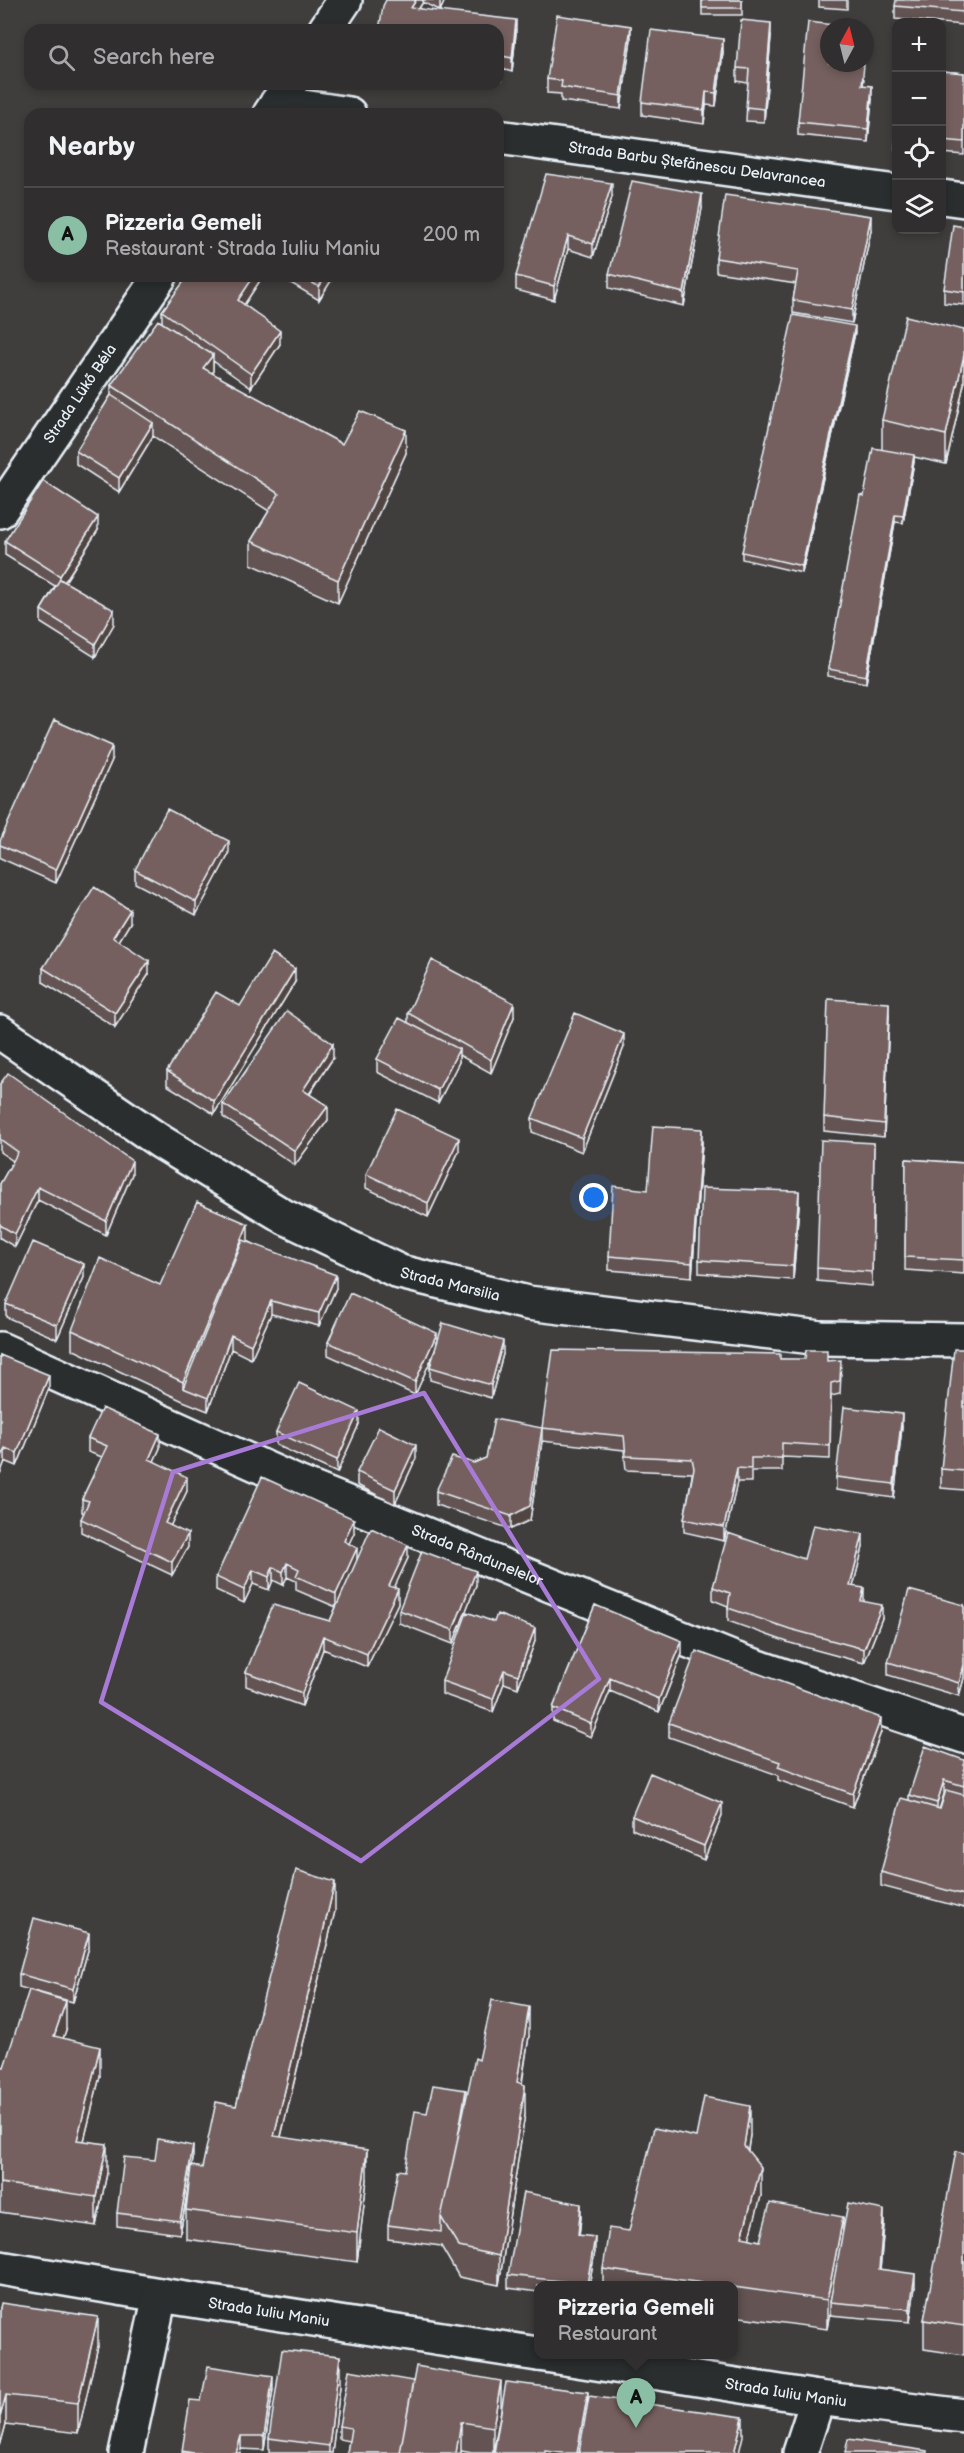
<!DOCTYPE html>
<meta charset="utf-8">
<style>
:root{--surface:#302e2e;--page:#383636;--text:#f1f3f6;--muted:#a8a8aa;--line:#4b4a4a;--accent:#8abfa5}
body{margin:0;font-family:"Balsamiq Sans",sans-serif;background:var(--page);color:var(--text)}
.controls{position:absolute;right:18px;top:18px;display:grid;overflow:hidden;border-radius:12px;box-shadow:0 3px 9px #0003}
.controls button{width:54px;height:54px;display:grid;place-items:center;padding:0;border:0;border-bottom:2px solid var(--line);background:var(--surface);color:var(--text);font:30px sans-serif}
.compass{position:absolute;left:820px;top:18px;width:54px;height:54px;border-radius:50%;background:var(--surface);box-shadow:0 3px 9px #0003;rotate:7deg}
.you{position:absolute;left:594px;top:1198px;width:21px;height:21px;margin:-15px;border:4px solid #fff;border-radius:50%;background:#1a73e8;box-shadow:0 0 0 9px #1a73e833}
.badge{display:grid;place-items:center;width:39px;height:39px;border-radius:50%;background:var(--accent);color:#111;font-size:20px;font-weight:700}
.pin{position:absolute;translate:-50% -50px;filter:drop-shadow(0 2px 3px #0008)}
.pin::after{content:'';position:absolute;top:32px;width:21px;height:18px;background:inherit;clip-path:polygon(0 0,100% 0,50% 100%)}
.popup{position:absolute;left:534px;top:2281px;width:204px;height:78px;box-sizing:border-box;display:grid;place-content:center;border-radius:12px;background:var(--surface);filter:drop-shadow(0 2px 4px #0005);font-size:20px;white-space:nowrap;color:var(--muted)}
.popup b{font-size:22px;color:var(--text)}
.popup::after{content:'';position:absolute;left:50%;top:100%;margin-left:-12px;border:12px solid transparent;border-top-color:var(--surface)}
.list{margin:0;padding:0;list-style:none}
h2{display:flex;justify-content:space-between;align-items:center;height:78px;margin:0;padding:0 24px;font-size:26px}
h2 small{font-size:20px;font-weight:400;color:var(--muted)}
.list li{display:grid;grid-template-columns:39px 1fr auto;gap:18px;align-items:center;box-sizing:border-box;height:96px;padding:0 24px;border-top:2px solid var(--line)}
.list b{display:block;font-size:22px;white-space:nowrap}
.list p{margin:0;font-size:20px;white-space:nowrap;color:var(--muted)}
.list em{font-size:20px;font-style:normal;color:var(--muted)}
.icon{flex:none;width:33px;height:33px;fill:none;stroke:currentColor;stroke-width:2;stroke-linecap:round;stroke-linejoin:round}
.map{position:relative;flex:none;width:964px;height:2453px;overflow:hidden}
.search{position:absolute;background:var(--surface);box-shadow:0 3px 9px #0003;left:24px;top:24px;width:480px;height:66px;display:flex;align-items:center;gap:15px;box-sizing:border-box;padding:0 21px;border-radius:18px;color:var(--muted);font-size:22px}
.panel{position:absolute;background:var(--surface);box-shadow:0 3px 9px #0003;left:24px;top:108px;width:480px;height:174px;border-radius:18px}
.map>svg:first-child{display:block}
.lines{fill:none;stroke-linecap:round;stroke-linejoin:round}
.street-casing{stroke:#e8f1f8;stroke-width:38}
.secondary-casing{stroke:#e8f1f8;stroke-width:38}
.primary-casing{stroke:#e8f1f8;stroke-width:38}
.street{stroke:#2a2d2e;stroke-width:33}
.secondary{stroke:#2a2d2e;stroke-width:33}
.primary{stroke:#2a2d2e;stroke-width:33}
.wall{fill:#645352;stroke:#e8f1f8;stroke-width:1.5;fill-rule:evenodd}
.shaded-wall{fill:#514442;stroke:#e8f1f8;stroke-width:1.5}
.building{fill:#74615f;stroke:#e8f1f8;stroke-width:1.5}
.marked{fill:none;stroke:#a77bd6;stroke-width:4.5;stroke-linejoin:round}
.labels{text-anchor:middle;dominant-baseline:central;stroke-width:5;stroke-linejoin:round;paint-order:stroke}
.street-label{font-size:15px;fill:#e8f1f8;stroke:#2a2d2e}
</style>
<div class="map">
<svg width="964" height="2453" viewBox="0 0 964 2453">
<rect width="100%" height="100%" fill="#403d3d"/>
<filter id="ink" filterUnits="userSpaceOnUse"><feTurbulence type="fractalNoise" baseFrequency=".0167" numOctaves="2"/><feDisplacementMap in="SourceGraphic" scale="12" xChannelSelector="R" yChannelSelector="G"/><feConvolveMatrix kernelMatrix="1 2 1 2 8 2 1 2 1" color-interpolation-filters="sRGB"/></filter>
<g filter="url(#ink)">
<g class="lines">
<defs>
<g id="street">
<path d="M277,103l72,11"/>
<path id="s1" d="M498,137l398,55"/>
<path d="M942,197l22,3"/>
<path id="s2" d="M0,1032l161,110 124,75 115,55 128,31 293,35 143,2"/>
<path id="s3" d="M0,1349l298,134 436,176 230,77"/>
</g>
<g id="secondary">
<path d="M325,30l20,-30"/>
<path d="M270,114l20,-30"/>
<path id="s4" d="M0,511l160,-235"/>
<path d="M0,2268l160,27"/>
</g>
<g id="primary">
<path id="s5" d="M539,2354l279,44 146,18"/>
<path id="s6" d="M126,2453l34,-158 378,59"/>
<path d="M800,2453l18,-55"/>
</g>
</defs>
<use href="#street" class="street-casing"/>
<use href="#secondary" class="secondary-casing"/>
<use href="#primary" class="primary-casing"/>
<use href="#street" class="street"/>
<use href="#secondary" class="secondary"/>
<use href="#primary" class="primary"/>
</g>
<path class="wall" d="M386,0h59l-5,11 -17,-9 -4,7 97,24 -4,39 -10,-3 -1,11h-3v-50z
M702,0h40v15h-40z
M819,0h28v9l-28,-2z
M964,0l-1,25 -68,-6v-13z
M771,36l-7,86 -18,-1 2,-38 -11,-2v-13z
M631,39l-10,70 -60,-8v-7l-14,-1v-14z
M723,52l-7,54 -10,-1 -2,19 -62,-9v-13z
M829,63h22l13,16 -1,6 9,14 -4,43 -70,-7v-13z
M942,71l22,2v82l-22,-2z
M897,124v25h-2z
M612,197l-19,60 -25,-8 -14,51 -38,-10v-14z
M702,208l-18,98 -75,-18v-14z
M964,227v78l-20,-2v-14z
M871,230l-19,93 -59,-10v-13l3,-16 -80,-12v-14z
M188,276h75l-19,29 36,39 -29,44 -38,-27v13l129,70 64,9 -68,150 -87,-39v-23l18,-30 -116,-75 -34,56 -43,-28v-13l35,-56v-10l51,-63v-11z
M279,276h55l-15,24z
M964,330v54l-18,80 -32,-7v5l-11,61 -8,-1 -29,161 -38,-7v-7l36,-173 18,-47v-29z
M855,333l-53,240 -60,-14v-7z
M98,530l-33,52 49,42 -19,33 -54,-34v-13l14,-24 -50,-31v-14z
M112,760l-56,123 -56,-25v-17z
M229,854l-33,61 -61,-32v-13z
M130,923l-11,18 30,33 -34,53 -72,-45v-14z
M295,982l-81,132 -47,-29v-14l73,-65z
M408,1013l106,4 -23,56 -32,-18v7l-21,41 -61,-31v-13l31,-36z
M889,1016l-5,121 -60,-6v-14z
M624,1047l-42,105 -50,-20v-14z
M333,1058l-23,36 18,26 -33,45 -72,-48v-13z
M0,1084l132,90 -26,61 -68,-35 -23,47 -15,-9v-54l13,-23 -13,-9z
M702,1143l-10,134 -83,-7v-14l39,-66z
M874,1143l-2,143 -55,-5v-13z
M459,1151l-31,66 -62,-29v-14z
M906,1159l58,4v111l-59,-4z
M799,1205l-6,75 -94,-7v-13z
M248,1241l88,47 -17,38 -48,-12 -20,45 -20,-10 -23,62 -25,-10 -111,-52v-19z
M84,1277l-27,62 -51,-22v-13z
M328,1342l109,1 66,11 -12,44 -61,-18v-13l4,-15 -19,43 -87,-40z
M964,1349v141l-23,-2v-19z
M0,1355l49,33 -32,78 -12,-5 -5,13z
M780,1359l47,2 14,13 -1,20 -9,2 -1,63 -48,-2v14h-31v11h-14l-13,59 -40,-9v-13l8,-43v-3l-66,-3 -2,-20 -82,-9 -12,79 -19,9 -75,-24v-14l38,-28 12,-5 56,-30z
M359,1424l-22,49 -61,-28v-13z
M902,1427l-8,71 -58,-8v-13z
M88,1438l72,10 -6,13 33,30 -17,35 18,21 -16,28 -91,-43v-13l3,-6 -2,-1v-13l20,-42 -14,-5z
M416,1458l-21,46 -38,-19v-13z
M354,1533l-5,10 8,16 51,-1 -14,30 4,15 -31,64 -44,-18 -21,57 -56,-20v-14l84,-51 6,-14 -40,-17v-9l-9,-4 -4,8 -10,-5 -4,10 -16,-6 -9,19 -28,-13v-13z
M863,1547l-10,39 11,16 18,16 -18,45 -74,-20 -62,-22v-15l-15,-6v-13l91,-28z
M476,1585l-23,59 -54,-21v-13z
M595,1605l87,49 -23,58 -49,-21 -19,46 -38,-16v-13z
M964,1605v73l-5,18 -71,-21v-13z
M535,1641l-17,47 -14,-5 -11,29 -51,-18v-13z
M669,1723l212,9 -28,75 -75,-27v-5l-109,-38z
M964,1760v148l-83,-22v-14l28,-71v-6zM944,1794l-4,15h-1z
M632,1816h90l-18,44 -72,-31z
M335,1911l-54,226 86,42 -10,83 -171,-23v-29l2,-22 -8,46 -63,-8v-13l38,-53 38,-1 -1,7 10,2 34,-62z
M89,1947l-16,55 -54,-15v-13z
M66,2030l-3,8 37,38 -16,65 23,32 -11,53 -96,-14v-146l4,1z
M529,2036l-7,48 3,30 -26,171 -40,-8 -18,-31 -53,-7v-14l17,-54 22,-58 39,-12 13,-41z
M750,2135l-2,15 13,46 -12,43 11,2 83,-10 41,-7 -4,46 35,17 -5,35 -80,-7v-4l-3,18 -93,-13v-30h-131v-17l26,-38 67,-94z
M964,2153v202l-40,-6v-29z
M581,2217l-2,18 16,16 -6,35h-51v6l-30,-4v-13z
M0,2308l98,38 -20,87 -72,-9 -6,22z
M340,2386l-8,67h-63v-15z
M273,2389l-9,61 -23,-1 -1,4h-58l19,-52z
M501,2410l-8,43h-21l-11,-2v2h-114l2,-12 -10,-2v-13z"/>
<path class="shaded-wall" d="M416,0h7v2l-12,19v-13z
M440,0h5l-5,11z
M516,20v13l-4,39v-14z
M771,23v13l-7,86v-13z
M631,26v13l-10,70v-13z
M723,39v13l-7,54v-13z
M502,56v13l-1,11v-13z
M872,86v13l-4,43v-13z
M706,92v13l-2,19v-14z
M612,183v14l-19,60v-13z
M702,194v14l-18,98v-13z
M871,216v14l-19,93v-13z
M568,236v13l-14,51v-14z
M254,276h9l-25,38v-14z
M326,276h8l-15,24v-13z
M855,326v7l-53,240v-7z
M280,331v13l-29,44v-14z
M213,355v23l-10,-10z
M964,355v29l-18,80v-29z
M153,423v13l-34,56v-14z
M406,430v23l-68,150v-23z
M914,455v7l-11,61v-7z
M895,515v7l-29,161v-7z
M98,517v13l-38,59v-13z
M114,610v14l-19,33v-13z
M112,746v14l-56,123v-13z
M229,841v13l-33,61v-13z
M130,910v13l-17,28v-14z
M149,961v13l-34,53v-14z
M295,969v13l-81,132v-13z
M514,1003v14l-23,56v-13z
M889,1003v13l-5,121v-13z
M624,1034v13l-42,105v-14z
M333,1044v14l-30,45v-13z
M459,1049v13l-21,41v-13z
M328,1106v14l-33,45v-14z
M702,1129v14l-10,134v-14z
M459,1138v13l-31,66v-14z
M132,1161v13l-26,61v-14z
M38,1187v13l-23,47v-13z
M799,1191v14l-6,75v-14z
M248,1224v19l-65,145v-6z
M84,1264v13l-27,62v-14z
M336,1275v13l-17,38v-13z
M271,1301v13l-20,45v-14z
M437,1333v13l-22,49v-13z
M231,1335v14l-23,62v-13z
M503,1341v13l-12,44v-13z
M49,1375v13l-32,78v-13z
M359,1411v13l-22,49v-13z
M902,1414v13l-8,71v-14z
M542,1428v13l-12,79 -19,9v-13z
M160,1434v14l-11,24v-13z
M416,1445v13l-21,46v-14z
M5,1448v13l-5,13v-13z
M737,1468v14l-13,59v-14z
M187,1477v14l-22,46v-14z
M354,1519v14l-10,21v-13z
M188,1534v13l-16,28v-13z
M863,1534v13l-13,52v-13z
M408,1545v13l-19,41v-13z
M357,1548v13l-21,47v-14z
M287,1563v14l-4,8v-13z
M273,1567v13l-4,10v-13z
M253,1570v14l-9,19v-13z
M476,1571v14l-23,59v-14z
M864,1588v14l-3,-1z
M398,1589v14l-31,64v-13z
M882,1605v13l-18,45v-14z
M535,1628v13l-17,47v-13z
M323,1636v13l-21,57v-13z
M682,1641v13l-23,58v-13z
M964,1665v13l-5,18v-13z
M504,1670v13l-11,29v-13z
M610,1678v13l-19,46v-13z
M881,1718v14l-28,75v-13z
M944,1780v14l-7,22v-13z
M722,1803v13l-18,44v-14z
M335,1882v29l-61,254v-29z
M89,1933v14l-16,55v-13z
M66,2001v29l-12,35v-29z
M529,2007v29l-12,75v-29z
M100,2047v29l-23,93v-29z
M525,2085v29l-26,171v-29z
M466,2090v14l-23,116z
M750,2106v29l-6,40v-29z
M107,2144v29l-11,53v-29z
M193,2146v13l-13,75v-13z
M367,2150v29l-10,83v-29z
M761,2167v29l-19,70v-29z
M581,2204v13l-3,31v-13z
M884,2210v14l-5,59v-14z
M843,2217v29l-13,56v9l-3,18v-29z
M595,2237v14l-6,35h-2z
M915,2274v13l-5,35v-13z
M98,2317v29l-20,87v-30z
M340,2356v30l-8,67h-3v-7z
M273,2376v13l-9,61v-14z
M501,2381v29l-8,43v-26z
M588,2392v29l-6,32h-5z
M6,2395v29l-6,22v-29z
M743,2417v19l-4,17h-5z
M461,2422v31h-5z
M241,2436v13l-1,4h-4z"/>
<path class="building" d="M386,0h30l-5,8 105,12 -4,38 -10,-2 -1,11 -3,-1v-36h-119l4,-24z
M702,0h40v8h-40z
M896,0h68v1l-1,11 -68,-6z
M557,15l74,11 -10,70 -60,-9 1,-6 -15,-2z
M741,20l30,3 -7,86 -18,-2 3,-38 -12,-1z
M808,22l43,5h-22v36h20l15,2 -2,20 10,1 -4,43 -70,-7z
M651,30l72,9 -7,54 -10,-1 -2,18 -62,-8z
M942,71l22,2v69l-22,-2z
M546,174l66,9 -19,61 -25,-8 -14,50 -38,-10z
M632,181l70,13 -18,99 -75,-19z
M725,195l146,21 -19,94 -59,-10 5,-29 -82,-13z
M953,225l11,2v65l-20,-3z
M188,276h66l-16,24 42,31 -29,43 -89,-63z
M301,276h25l-7,11z
M793,315l62,11 -53,240 -60,-14z
M906,316l58,14v25l-18,80 -64,-15z
M158,320l55,35 -10,13 139,76 18,-33 46,19 -68,150 -87,-39 28,-47 -168,-109z
M111,395l42,28 -34,55 -43,-27z
M873,448l41,7 -11,61 -8,-1 -29,161 -38,-7 32,-174 4,1z
M43,481l55,36 -38,59 -55,-35z
M60,579l54,31 -19,34 -54,-34z
M54,720l58,26 -56,124 -56,-25v-4z
M167,809l62,32 -33,61 -61,-32z
M94,887l36,23 -17,27 36,24 -34,52 -72,-45z
M272,954l23,15 -81,132 -47,-30 49,-79 24,14z
M432,960l82,43 -23,57 -83,-47z
M828,999l61,4 -5,121 -60,-7z
M287,1011l46,33 -30,46 25,16 -33,45 -72,-47z
M575,1013l49,21 -42,104 -50,-20z
M399,1018l60,31 -21,41 -61,-31z
M8,1073l124,88 -26,60 -68,-34 -23,47 -15,-9v-41l18,-32 -18,-13v-55z
M397,1109l62,29 -31,65 -62,-29z
M653,1126l49,3 -10,134 -83,-7 4,-70 35,4z
M821,1140l53,3 -2,129 -55,-4z
M906,1159l58,4v97l-59,-3z
M702,1188l97,3 -6,75 -94,-6z
M197,1202l51,22 -65,158 -111,-52 28,-72 60,27z
M243,1240l93,35 -17,38 -48,-12 -20,44 -20,-10 -23,63 -25,-10z
M33,1242l51,22 -27,61 -51,-21z
M350,1293l87,40 -22,49 -87,-40z
M443,1323l60,18 -12,44 -61,-18z
M954,1349h10v122l-23,-2z
M553,1350l227,4v5h25l1,-9h21v11l14,-1 -1,21 -9,2 -1,63 -48,-3v15h-31v11l-14,-1 -13,59 -40,-8 10,-51 -2,-9 -66,-3 -2,-20 -82,-8z
M0,1355l49,20 -32,78 -12,-5 -5,13z
M299,1383l60,28 -22,49 -61,-28z
M844,1407l58,7 -8,70 -58,-7z
M102,1408l58,26 -11,25 38,18 -22,46 23,11 -16,28 -91,-43 8,-18 -7,-2 25,-53 -19,-8z
M494,1419l48,9 -12,78 -19,10 -75,-25 16,-34 22,6 12,-5z
M379,1427l37,18 -21,45 -38,-18z
M262,1477l92,42 -10,22 13,7 -21,46 -40,-18 3,-7 -12,-6 -4,9 -10,-5 -4,10 -16,-7 -9,20 -28,-13z
M813,1525l50,9 -13,52 14,2 -3,13 21,4 -18,44 -74,-20 -62,-21 2,-15 -17,-6 15,-54 76,26z
M371,1528l37,17 -19,41 9,3 -31,65 -44,-18 -21,57 -56,-21 27,-67 57,16z
M422,1551l54,20 -23,59 -54,-20z
M909,1590l55,15v60l-5,18 -71,-21z
M595,1605l87,36 -23,58 -49,-21 -19,46 -38,-16z
M467,1612l27,10 3,-8 38,14 -17,47 -14,-5 -11,29 -51,-18z
M696,1651l185,67 -28,76 -75,-27 2,-5 -111,-39z
M925,1746l39,14v26l-20,-6 -7,23 -28,-8z
M650,1773l72,30 -18,43 -72,-30z
M946,1790l18,5v100l-83,-23 20,-74 39,11z
M296,1870l39,12 -61,254 93,14 -10,83 -171,-23 5,-44 11,2 14,-66 20,4z
M34,1918l55,15 -16,56 -54,-15z
M29,1990l37,11 -12,35 46,11 -23,93 30,4 -11,53 -96,-14v-117l4,1z
M492,2000l37,7 -12,75 8,3 -26,171 -40,-9 -18,-30 34,-159 4,2z
M433,2085l33,5 -10,58 -15,69v15l-53,-7 10,-55 7,1 10,-60 12,2z
M704,2097l46,9 -6,40 17,21 -19,70 18,4 10,-38 73,14 -16,83 -93,-13v-1h-9l-122,-17 6,-41 20,3 25,-103 42,9z
M158,2139l35,7 -13,75 -63,-8 7,-56 31,3z
M956,2151l8,2v173l-40,-6z
M523,2192l58,12 -3,31 17,2 -8,47 -79,-9z
M848,2203l36,7 -5,59 36,5 -5,35 -80,-7z
M1,2303l97,14 -20,86 -72,-8 -6,22v-109z
M282,2350l58,6 -11,90 -60,-8z
M208,2366l65,10 -9,60h-23l-5,17h-43l-11,-2 8,-51 11,1z
M416,2366l85,15 -8,46 -32,-5 -5,31h-56z
M349,2370l64,11 -13,72h-53l4,-25 -12,-2z
M506,2382l82,10 -11,61h-14l-18,-2v2h-51z
M589,2396l154,21 -9,36h-155z
M848,2439l79,12v2h-82z"/>
</g>
<path class="marked" d="M424,1393l175,286 -238,182 -260,-159 72,-230z"/>
<g class="labels">
<g class="street-label">
<text stroke="none"><textPath href="#s1" startOffset="201">Strada Barbu Ștefănescu Delavrancea</textPath></text>
<text stroke="none"><textPath href="#s4" startOffset="142">Strada Lükő Béla</textPath></text>
<text stroke="none"><textPath href="#s2" startOffset="519">Strada Marsilia</textPath></text>
<text stroke="none"><textPath href="#s3" startOffset="520">Strada Rândunelelor</textPath></text>
<text stroke="none"><textPath href="#s6" startOffset="272">Strada Iuliu Maniu</textPath></text>
<text stroke="none"><textPath href="#s5" startOffset="250">Strada Iuliu Maniu</textPath></text>
</g>
</g>
</svg>
<div class="controls">
<button>+</button>
<button>−</button>
<button><svg class="icon" aria-label="locate" viewBox="0 0 24 24"><circle cx="12" cy="12" r="6"/><path d="M12 2v4M12 18v4M2 12h4M18 12h4"/></svg></button>
<button><svg class="icon" aria-label="layers" viewBox="0 0 24 24"><path d="M12 4l9 5-9 5-9-5zM3 14l9 5 9-5"/></svg></button>
</div>
<svg class="compass" viewBox="-18 -18 36 36"><path d="M0-13l5 13h-10z" fill="#e53935"/><path d="M0 13l5-13h-10z" fill="#a8a8aa"/></svg>
<div class="you"></div>
<div class="pin badge" style="left:636px;top:2428px">A</div>
<div class="popup"><b>Pizzeria Gemeli</b>Restaurant</div>
<div class="search"><svg class="icon" aria-label="search" viewBox="0 0 24 24"><circle cx="10" cy="10" r="6"/><path d="M15 15l6 6"/></svg>Search here</div>
<section class="panel">
<h2>Nearby<small></small></h2>
<ul class="list">
<li><span class="badge">A</span><div><b>Pizzeria Gemeli</b><p>Restaurant · Strada Iuliu Maniu</p></div><em>200 m</em></li>
</ul>
</section>
</div>
